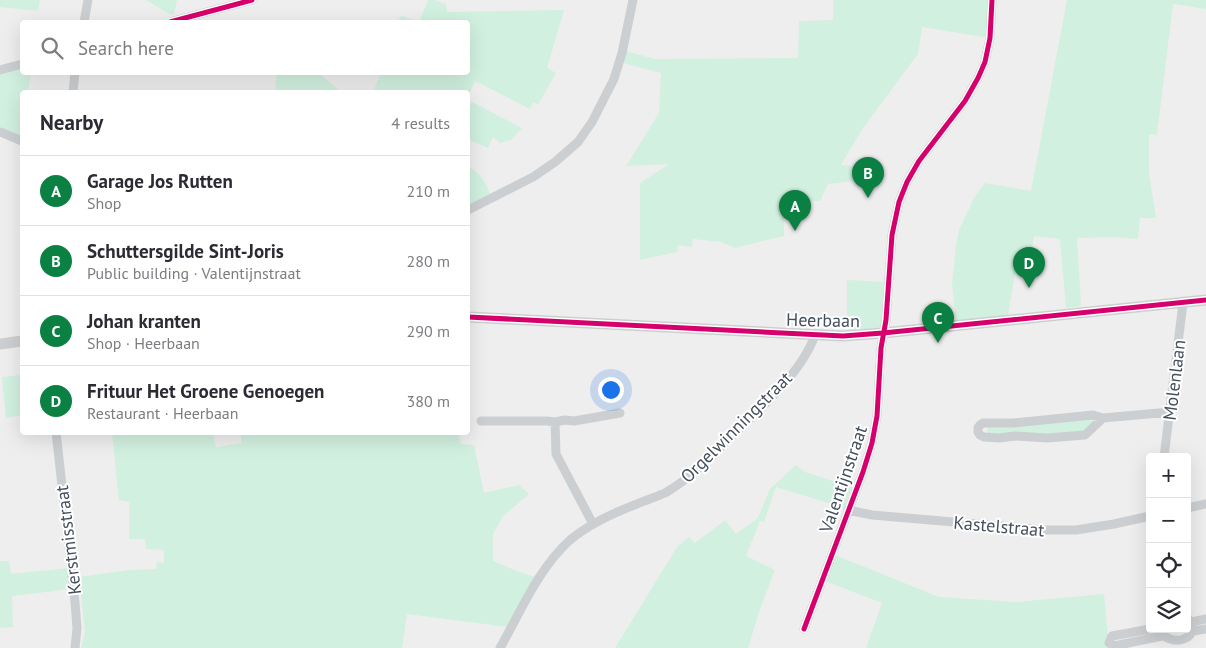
<!DOCTYPE html>
<meta charset="utf-8">
<style>
:root{--surface:#fff;--page:#f7f7f7;--text:#2b2b33;--muted:#7c7c81;--line:#e1e1e2;--accent:#0b8043}
body{margin:0;font-family:"PT Sans",sans-serif;background:var(--page);color:var(--text)}
.controls{position:absolute;right:15px;bottom:15px;display:grid;overflow:hidden;border-radius:5px;box-shadow:0 5px 20px #0002}
.controls button{width:45px;height:45px;display:grid;place-items:center;padding:0;border:0;border-bottom:1px solid var(--line);background:var(--surface);color:var(--text);font:25px sans-serif}
.you{position:absolute;left:610px;top:389px;width:18px;height:18px;margin:-12px;border:4px solid #fff;border-radius:50%;background:#1a73e8;box-shadow:0 0 0 8px #1a73e833}
.badge{display:grid;place-items:center;width:32px;height:32px;border-radius:50%;background:var(--accent);color:#fff;font-size:16px;font-weight:700}
.pin{position:absolute;translate:-50% -41px;filter:drop-shadow(0 1px 2px #0008)}
.pin::after{content:'';position:absolute;top:26px;width:18px;height:15px;background:inherit;clip-path:polygon(0 0,100% 0,50% 100%)}
.list{margin:0;padding:0;list-style:none}
h2{display:flex;justify-content:space-between;align-items:center;height:65px;margin:0;padding:0 20px;font-size:21px}
h2 small{font-size:16px;font-weight:400;color:var(--muted)}
.list li{display:grid;grid-template-columns:32px 1fr auto;gap:15px;align-items:center;box-sizing:border-box;height:70px;padding:0 20px;border-top:1px solid var(--line)}
.list b{display:block;font-size:19px;white-space:nowrap}
.list p{margin:0;font-size:16px;white-space:nowrap;color:var(--muted)}
.list em{font-size:16px;font-style:normal;color:var(--muted)}
.icon{flex:none;width:28px;height:28px;fill:none;stroke:currentColor;stroke-width:2;stroke-linecap:round;stroke-linejoin:round}
.map{position:relative;flex:none;width:1206px;height:648px;overflow:hidden}
.search{position:absolute;background:var(--surface);box-shadow:0 5px 20px #0002;left:20px;top:20px;width:450px;height:55px;display:flex;align-items:center;gap:12px;box-sizing:border-box;padding:0 18px;border-radius:5px;color:var(--muted);font-size:19px}
.panel{position:absolute;background:var(--surface);box-shadow:0 5px 20px #0002;left:20px;top:90px;width:450px;height:345px;border-radius:5px}
.map>svg:first-child{display:block}
.green{fill:#d1f0df}
.lines{fill:none;stroke-linecap:round;stroke-linejoin:round}
.minor{stroke:#cccfd1;stroke-width:9}
.tertiary{stroke:#cccfd1;stroke-width:11}
.cycleway-casing{stroke:#fff;stroke-width:8}
.cycleway{stroke:#d6006c;stroke-width:5}
.labels{text-anchor:middle;dominant-baseline:central;stroke-width:4;stroke-linejoin:round;paint-order:stroke}
.street-label{font-size:18px;fill:#444f5c;stroke:#fff}
</style>
<div class="map">
<svg width="1206" height="648" viewBox="0 0 1206 648">
<rect width="100%" height="100%" fill="#efeeee"/>
<path class="green" d="M0,0h40l-2,11 -38,-4z
M146,0h31l-3,14 -3,1z
M428,0h7l11,4 1,8 117,-2 -17,58 9,5 -18,32 -5,-3 -3,7 -55,-28 -7,16v-5h-95l8,-19 87,-1v-50h-70l1,-4 3,-2 17,6z
M833,0h155v33l-4,4 -62,-10 -4,27 -55,74 -22,37 39,3 2,2 2,8 -56,6 -8,17h-15l3,15h-24v20l-50,12 -13,-6 -28,-3 -1,8 -14,-2 -1,7 -37,8v-77l29,-19 -43,2 33,-53 2,-40 -38,-10 3,-12 29,8 143,-1 1,-37 34,-1z
M1067,0h139v9l-33,-5 -16,131 -8,-1v39l7,45h-16l-2,21 -25,-2 -36,1 4,68 -15,2 -6,-69 -26,-3 -4,28 -13,-2 -9,53 -52,6 -4,-37 4,-39 3,-15 15,-32 11,-15 46,8z
M22,67v5l9,1 -3,19h-6v45l-22,-9v-55z
M277,72l41,1 24,19h-67z
M468,100l54,28 -11,12 -11,3 -7,-6 -5,11 -20,-9z
M468,166c10,5 19,17 22,28l-22,11z
M847,280l37,2 -3,46 -34,2z
M22,375v40l-16,3 -4,-41z
M1095,418l-1,4 -14,11 -91,1 -2,-3 1,-4z
M112,433h101l3,14 25,-4v-10h217l3,11 13,1 10,48 35,-8 10,9 -26,22 -10,18v27l29,12 14,4 -28,50 -101,-13 -5,34h-321l4,-17 -6,-54 50,-7 27,-1 1,-7 7,1v-13l-18,-1 -1,-10h-16v-37l-10,-2z
M796,465l9,7 47,15 -8,22 -22,-8 -46,-14 -12,35 -4,-1 -14,35 29,14 -14,36 -13,42h-133l62,-101 12,-10 6,6 30,-23 11,14 22,-16 12,-29z
M835,555l104,42 78,5 87,-8 4,42h-1l2,12h-243l16,-45 -57,-22z
M0,561h9l2,13 57,-6 3,21 -59,7 1,31 -13,1z"/>
<g class="lines">
<path class="minor" d="M84,22l4,-22
M170,22l82,-22
M0,70l22,-6
M73,92l2,-20
M0,132l22,9
M468,210l65,-33 22,-15 23,-20 14,-20 22,-43 8,-26 11,-53
M1103,418l-18,17 -38,3 -32,-2 -16,2 -15,-1 -4,-2 -2,-3v-4l2,-3 3,-2h30l80,-8 10,3 67,-6
M481,421h66l8,1 10,-2 9,1 46,-8
M555,422l1,32 37,70
M56,432l19,170 2,26 -2,20
M1164,457l19,-154
M1187,508l19,-4
M848,510l24,5 174,15h30l38,-6 36,-8
M1191,622l15,-3
M804,629l59,-157 9,-29 5,-27 4,-68 5,-28 6,-85 7,-33 8,-20 12,-21 46,-60 13,-23 7,-16 5,-24 2,-38
M1150,629l-38,7 -3,7 5,3 48,-10
M1161,629c3,19 45,13 26,-12
M1193,631l13,-2
M500,648c21,-37 38,-79 70,-108 19,-16 43,-27 67,-36 9,-4 19,-7 28,-11 26,-15 48,-38 69,-59 28,-27 68,-62 81,-99"/>
<path class="tertiary" d="M468,317l375,19 40,-3 323,-33
M0,344l22,-3"/>
<defs>
<path id="cycleway" d="M170,22l82,-22
M468,317l375,19 40,-3 323,-33
M804,629l59,-157 9,-29 5,-27 4,-68 5,-28 6,-85 7,-33 8,-20 12,-21 46,-60 13,-23 7,-16 5,-24 2,-38"/>
</defs>
<use href="#cycleway" class="cycleway-casing"/>
<use href="#cycleway" class="cycleway"/>
</g>
<g class="labels">
<g class="street-label">
<text transform="translate(823 320) rotate(1)">Heerbaan</text>
<text transform="translate(1174 380) rotate(-83)">Molenlaan</text>
<text transform="translate(736 427) rotate(-45)">Orgelwinningstraat</text>
<text transform="translate(843 479) rotate(-71)">Valentijnstraat</text>
<text transform="translate(999 526) rotate(5)">Kastelstraat</text>
<text transform="translate(68 540) rotate(-97)">Kerstmisstraat</text>
</g>
</g>
</svg>
<div class="controls">
<button>+</button>
<button>−</button>
<button><svg class="icon" aria-label="locate" viewBox="0 0 24 24"><circle cx="12" cy="12" r="6"/><path d="M12 2v4M12 18v4M2 12h4M18 12h4"/></svg></button>
<button><svg class="icon" aria-label="layers" viewBox="0 0 24 24"><path d="M12 4l9 5-9 5-9-5zM3 14l9 5 9-5"/></svg></button>
</div>
<div class="you"></div>
<div class="pin badge" style="left:795px;top:231px">A</div>
<div class="pin badge" style="left:868px;top:198px">B</div>
<div class="pin badge" style="left:938px;top:343px">C</div>
<div class="pin badge" style="left:1029px;top:288px">D</div>
<div class="search"><svg class="icon" aria-label="search" viewBox="0 0 24 24"><circle cx="10" cy="10" r="6"/><path d="M15 15l6 6"/></svg>Search here</div>
<section class="panel">
<h2>Nearby<small>4 results</small></h2>
<ul class="list">
<li><span class="badge">A</span><div><b>Garage Jos Rutten</b><p>Shop</p></div><em>210 m</em></li>
<li><span class="badge">B</span><div><b>Schuttersgilde Sint-Joris</b><p>Public building · Valentijnstraat</p></div><em>280 m</em></li>
<li><span class="badge">C</span><div><b>Johan kranten</b><p>Shop · Heerbaan</p></div><em>290 m</em></li>
<li><span class="badge">D</span><div><b>Frituur Het Groene Genoegen</b><p>Restaurant · Heerbaan</p></div><em>380 m</em></li>
</ul>
</section>
</div>
